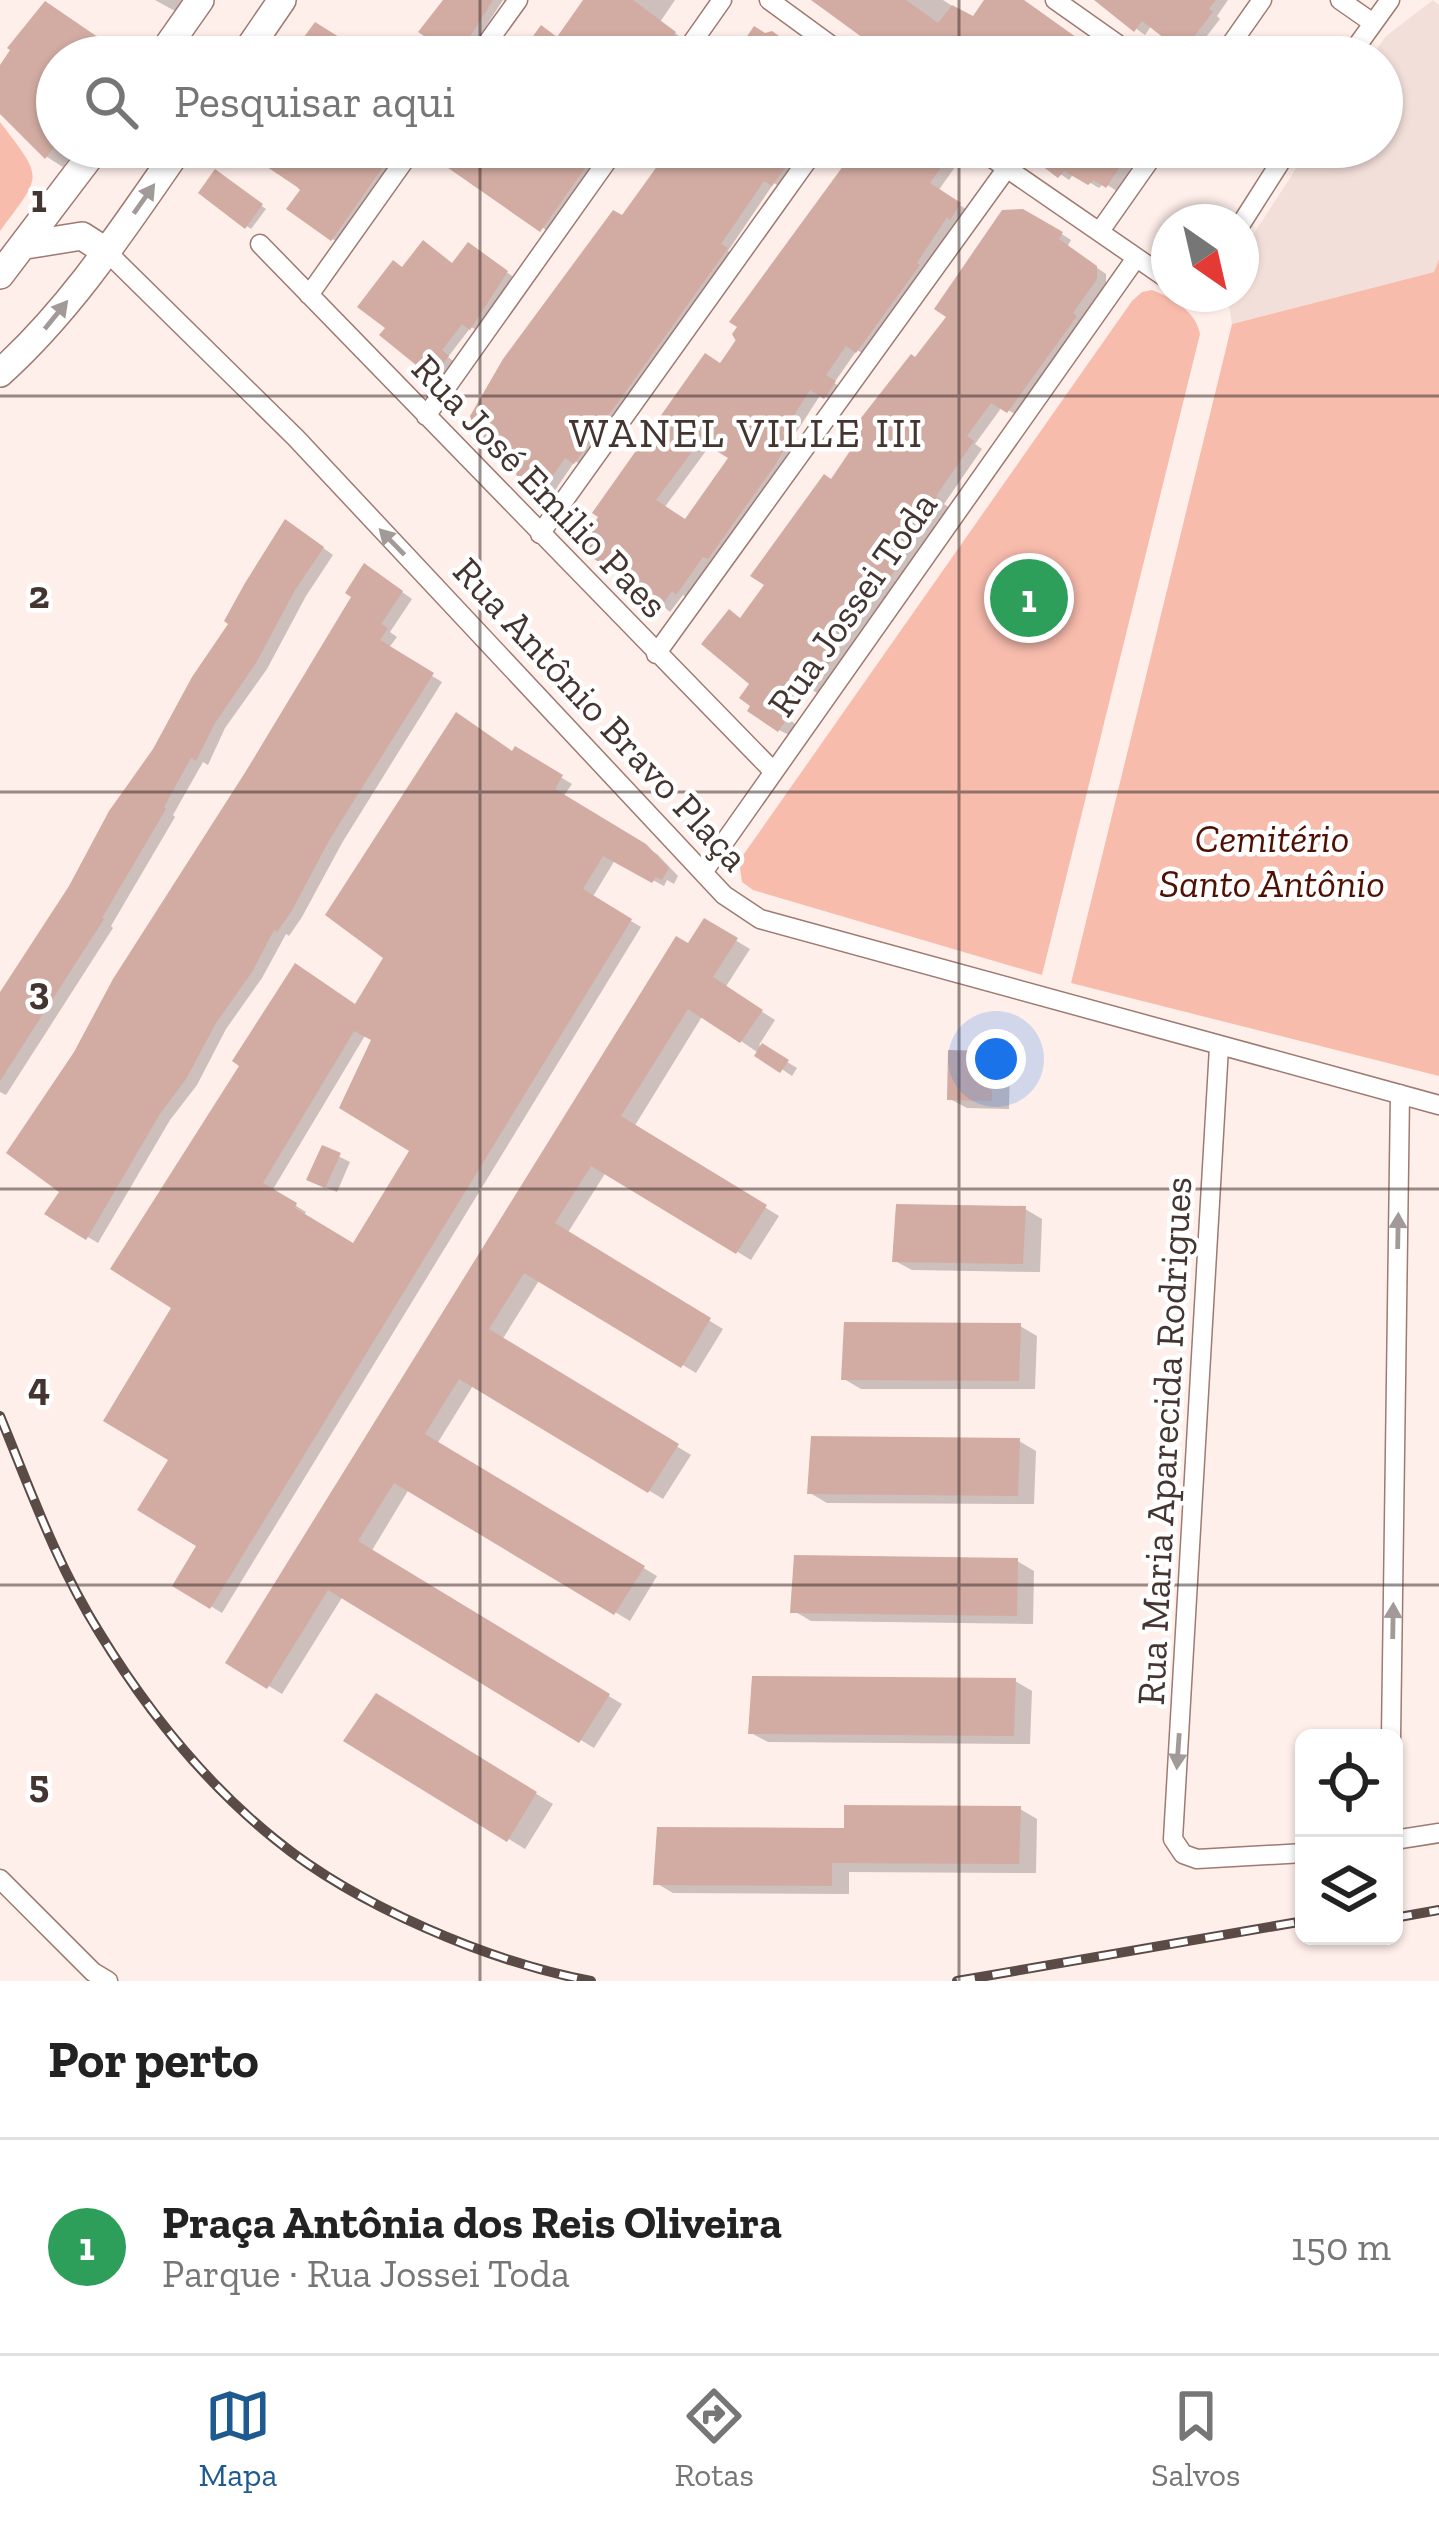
<!DOCTYPE html>
<html lang="pt">
<meta charset="utf-8">
<style>
:root{--surface:#fff;--page:#f6f6f6;--text:#222;--muted:#767676;--line:#e0e0e0;--accent:#1e5a90}
body{margin:0;font-family:"Zilla Slab",serif;background:var(--page);color:var(--text)}
.controls{position:absolute;right:36px;bottom:36px;display:grid;overflow:hidden;border-radius:18px;box-shadow:0 3px 9px #0004}
.controls button{width:108px;height:108px;display:grid;place-items:center;padding:0;border:0;border-bottom:3px solid var(--line);background:var(--surface);color:var(--text);font:60px sans-serif}
.compass{position:absolute;left:1151px;top:204px;width:108px;height:108px;border-radius:50%;background:var(--surface);box-shadow:0 3px 9px #0004;rotate:146deg}
.you{position:absolute;left:996px;top:1059px;width:42px;height:42px;margin:-30px;border:9px solid #fff;border-radius:50%;background:#1a73e8;box-shadow:0 0 0 18px #1a73e833}
.badge{display:grid;place-items:center;width:78px;height:78px;border-radius:50%;background:var(--accent);color:#fff;font-size:39px;font-weight:700}
.pin{position:absolute;translate:-50% -50%;border:6px solid #fff;box-shadow:0 3px 12px #0006}
.list{margin:0;padding:0;list-style:none}
h2{display:flex;justify-content:space-between;align-items:center;height:156px;margin:0;padding:0 48px;font-size:51px}
h2 small{font-size:39px;font-weight:400;color:var(--muted)}
.list li{display:grid;grid-template-columns:78px 1fr auto;gap:36px;align-items:center;box-sizing:border-box;height:216px;padding:0 48px;border-top:3px solid var(--line)}
.list b{display:block;font-size:45px;white-space:nowrap}
.list p{margin:0;font-size:39px;white-space:nowrap;color:var(--muted)}
.list em{font-size:39px;font-style:normal;color:var(--muted)}
.icon{flex:none;width:66px;height:66px;fill:none;stroke:currentColor;stroke-width:2;stroke-linecap:round;stroke-linejoin:round}
.map{position:relative;flex:none;width:1439px;height:1981px;overflow:hidden}
.search{position:absolute;background:var(--surface);box-shadow:0 3px 9px #0004;left:36px;right:36px;top:36px;height:132px;display:flex;align-items:center;gap:30px;box-sizing:border-box;padding:0 42px;border-radius:66px;color:var(--muted);font-size:45px}
.sheet{height:372px;background:var(--surface)}
nav{display:flex;justify-content:space-around;align-items:center;box-sizing:border-box;height:168px;border-top:3px solid var(--line);background:var(--surface);font-size:33px;color:var(--muted)}
nav a{display:grid;justify-items:center;gap:6px}
nav .on{color:var(--accent)}
.map>svg:first-child{display:block}
.built{fill:#f3dfda}
.green{fill:#f8bcad}
.shadow{fill:#0003;fill-rule:evenodd}
.building{fill:#d2aca2;fill-rule:evenodd}
.lines{fill:none;stroke-linecap:round;stroke-linejoin:round}
.street-casing{stroke:#9e7a71;stroke-width:21}
.secondary-casing{stroke:#9e7a71;stroke-width:30}
.street{stroke:#fff;stroke-width:18}
.secondary{stroke:#fff;stroke-width:27}
.rail-casing{stroke:#5a4b47;stroke-width:10}
.rail{stroke:#fff;stroke-width:6;stroke-dasharray:18;stroke-linecap:butt}
.oneway{fill:#a29a98}
.grid{fill:none;stroke:#443531;stroke-width:3;stroke-opacity:0.55}
.labels{text-anchor:middle;dominant-baseline:central;stroke-width:9;stroke-linejoin:round;paint-order:stroke}
.street-label{font-size:39px;fill:#443531;stroke:#fff}
.park-label{font-size:39px;font-style:italic;fill:#501104;stroke:#fff}
.neighbourhood-label{font-size:42px;letter-spacing:3px;fill:#443531;stroke:#fff}
.grid-label{font-size:39px;text-anchor:middle;font-weight:bold;fill:#443531;stroke:#fff;stroke-width:9;stroke-linejoin:round;paint-order:stroke}
</style>
<div class="map">
<svg width="1439" height="1981" viewBox="0 0 1439 1981">
<rect width="100%" height="100%" fill="#ffefeb"/>
<path class="built" d="M1433,0l6,5v254l-5,13 -202,52 -5,-30h14v-41l69,-106h72v-90h-11l15,-21z"/>
<path class="green" d="M0,122c44,58 43,51 0,109z
M1439,259v817l-368,-93 161,-659 202,-52z
M1152,290c20,8 44,21 48,44l-158,641 -289,-85 -11,-8 -3,-21 393,-560 10,-9z"/>
<path class="shadow" d="M155,0h27l-7,11z
M446,0h67l-4,4 -6,-4 -37,57h-53z
M587,0h88l-15,22 23,17 -14,18h-147l37,-17z
M811,0h132l31,20 23,-20h11l94,57h-208z
M1096,0h132l-11,16 3,3 -28,36 -40,-30 -7,10z
M63,15l61,42h-67v90h20l-14,20 -16,-10 -47,-48v-39z
M733,44l9,5 51,-4 18,12h-88z
M243,147h162l-65,96 -8,-4 -28,-49z
M456,147h156l-62,87z
M658,147l14,6 4,-6h139l-32,42 -9,-6 -46,68 7,4 -151,211 -9,-5 -28,41 -25,-16 101,-267 39,-54 -11,-9z
M861,147h63l31,20 -17,24 31,20 -101,146 -11,-7 -23,33 10,6 -9,13 -14,-8 -31,48 9,5 -111,151 -5,-3 -13,17 -31,-27 -44,-29zM711,444l21,14 -46,64 -22,-14z
M1022,147h125l-30,44 -13,-8 -5,5 -25,-15 -5,7z
M216,173l50,36 -15,20 -49,-36z
M1031,214l40,26 -4,7 39,27v11l-87,131 -17,-9 -27,37 7,5 -38,55 7,5 -129,187 -13,-8 -21,30 8,7 -7,10 -10,-5 -25,-47 -13,-63 175,-259z
M477,251l38,27 -35,54 -9,-5 -23,30 8,6 -14,17 -9,-4 -29,-106 49,-4z
M297,529l36,26 -27,41 -39,73 -42,59 -17,37 -5,-3 -30,53 2,2 -64,109 2,2 -107,167 -6,-3v-92z
M375,573l37,26 -22,33 7,5 -9,12 54,33 -100,161 -40,74 -13,19 -3,-2 -24,44 -36,51 -29,56 -27,35 -72,123 -50,-30 15,-21 13,-139z
M516,750l56,34 -9,13 94,57 21,22 -4,8 -7,-4 -3,6 -49,-26 -23,38 49,29 -419,686 -46,-28 24,-40 -28,-86 -65,-39zM366,1034l8,5 39,111 -59,97 -51,-31 3,-4 -34,-21z
M705,922l45,27 -25,39 50,32 -16,25 38,23 -5,8 -89,-61 -69,112 145,89 -28,44 -145,-88 -39,62 156,95 -27,44 -156,-94 -38,61 189,115 -28,44 -189,-115 -37,60 220,132 -27,45 -221,-132 -38,63 251,152 -28,44 -251,-152 -61,98 -53,-32z
M992,1054l18,10 -1,45 -42,-1 -17,-9z
M324,1149l26,13 -13,30 -17,-7z
M1025,1209l17,10 -2,53 -128,-2 -17,-9z
M1020,1326l17,10 -2,53h-174l-17,-10z
M1019,1441l17,10 -2,53 -207,-1 -17,-10z
M1017,1561l17,10 -1,53 -222,-3 -17,-10z
M1015,1681l17,10 -2,53 -262,-2 -17,-9z
M377,1697l176,107 -28,45 -178,-109z
M1020,1809l17,10 -1,54 -187,-1v22l-176,-1 -17,-10 191,-52z"/>
<path class="building" d="M443,0h50l-36,57h-48l15,-21 -6,-4z
M583,0h50l43,32 -18,25h-140l23,-32 16,12z
M811,0h95l32,23 14,-18 21,11 11,-16h40l80,57h-215z
M1094,0h122l-7,9 4,3 -31,40 -40,-31 -8,11z
M45,1l82,56h-70v86l-12,16 -45,-45v-49l10,-15 -3,-2z
M315,22l56,35h-48l-22,-16z
M754,26l11,7 7,-2 36,26h-75z
M237,147h160l-66,94 -45,-32 14,-19 -3,-3z
M453,147h147l-60,85 -99,-69z
M655,147l144,2 -27,37 -8,-5 -43,63 7,4 -154,216 -9,-6 -28,41 -19,-12 4,-6 -48,-53 -4,-12 33,-57 110,-149 9,5 36,-50 -11,-8z
M857,147h73l17,12 -17,24 31,20 -11,17 -3,-3 -30,46 3,2 -64,88 -10,-7 -20,29 10,6 -12,18 -14,-9 -28,44 8,5 -15,26 -67,94 -5,-2 -27,38 -4,-4 -13,18 -27,-19 3,-5 -44,-28 2,-4 -6,-4 3,-5 -6,-4 14,-23 -6,-4 113,-160 15,10 16,-22 -4,-7 5,-7 -8,-5zM700,441l28,17 -43,61 -29,-19z
M1017,147h83l23,15 -17,26 -12,-8 -6,5 -24,-14 -6,7z
M215,169l48,35 -18,25 -47,-36z
M1023,209l40,23 -4,7 38,27v13l-24,34 4,3 -70,97 -16,-10 -24,33 7,5 -38,55 7,5 -77,111 -3,-2 -52,83 -13,-8 -18,26 8,6 -10,15 -31,-21 3,-5 -11,-8 10,-14 -48,-40 28,-35 11,9 24,-33 -14,-9 74,-102 7,5 21,-31 -9,-6 7,-10 61,-78 4,3 31,-40 -12,-8 68,-99z
M423,240l29,23 16,-21 40,29 -38,59 -8,-6 -20,26 7,6 -17,22 -53,-43 6,-7 -28,-21 36,-47 9,7z
M285,519l39,28 -29,43 -39,73 -41,60 -19,38 -5,-3 -27,49 2,2 -64,109 2,1 -104,162v-89l69,-106 40,-75 44,-62 39,-72 36,-53 -4,-3 21,-38z
M364,563l39,28 -22,33 7,4 -8,12 54,33 -103,164 -40,75 -14,20 -3,-2 -22,42 -36,51 -30,56 -26,35 -74,126 -42,-26 15,-22 -53,-39 68,-101 39,-73 133,-208 105,-174 -6,-4z
M456,712l56,39 3,-5 48,29 -8,14 91,55 23,24 -7,12 -6,-3 -4,6 -49,-27 -20,33 49,30 -422,690 -38,-23 24,-40 -59,-36 31,-50 -65,-39 68,-113 -61,-39 129,-203 -7,-5 63,-98 60,41 28,-46 -58,-43zM354,1031l17,9 -32,68 70,43 -56,92 -58,-35 2,-5 -34,-20z
M704,918l34,20 -25,39 50,33 -23,33 -52,-34 -67,107 146,89 -31,49 -145,-88 -36,57 156,95 -30,50 -157,-95 -35,56 190,115 -31,49 -189,-114 -34,55 220,132 -31,49 -220,-132 -36,58 252,153 -31,49 -251,-153 -61,99 -42,-26 451,-727 12,7z
M762,1043l27,17 -9,13 -26,-17z
M948,1050l45,1 -1,50 -45,-1z
M322,1145l19,8 -16,35 -19,-8z
M896,1204l130,2 -3,58 -131,-2z
M844,1322l177,1 -2,58 -178,-1z
M811,1436l209,2 -2,58 -211,-2z
M794,1555l224,3 -1,58 -227,-3z
M752,1676l264,2 -2,58 -266,-2z
M376,1693l161,99 -30,50 -164,-101z
M844,1805l177,1 -2,58 -187,-1v23l-179,-1 4,-58 187,1z"/>
<g class="lines">
<defs>
<path id="street" d="M769,0l78,57
M1055,0l81,57
M1340,0l33,23
M477,57l41,-57
M682,57l40,-57
M1222,57l40,-57
M1349,57l41,-57
M976,147l193,133
M1241,224l49,-77
M1100,231l59,-84
M260,244l514,528
M107,252l189,186 428,457 36,24 679,186
M309,295l105,-148
M426,416l191,-269
M540,534l277,-387
M656,654l351,-486
M704,871l432,-613
M1219,1047l-46,792 10,15 14,5 107,-6
M1391,1738l9,-644
M1394,1840l45,-7
M0,1879l93,93 15,9"/>
<path id="secondary" d="M160,57l40,-57
M243,57l39,-57
M26,245l56,-9 25,16
M0,275l97,-128
M0,373c72,-65 125,-147 180,-226"/>
</defs>
<use href="#street" class="street-casing"/>
<use href="#secondary" class="secondary-casing"/>
<use href="#street" class="street"/>
<use href="#secondary" class="secondary"/>
<defs>
<path id="rail" d="M0,1416c30,73 57,149 99,216 47,77 107,152 177,208 81,66 214,122 315,141
M1394,1918l45,-8
M957,1981l347,-60"/>
</defs>
<use href="#rail" class="rail-casing"/>
<use href="#rail" class="rail"/>
</g>
<defs><path id="oneway-solid" d="M-6-.8H1V-3.2L6.5 0L1 3.2V.8H-6Z" transform="scale(3)"/></defs>
<g class="oneway">
<use href="#oneway-solid" transform="translate(144 199) rotate(-55)"/>
<use href="#oneway-solid" transform="translate(56 315) rotate(-51)"/>
<use href="#oneway-solid" transform="translate(392 542) rotate(-134)"/>
<use href="#oneway-solid" transform="translate(1398 1231) rotate(-89)"/>
<use href="#oneway-solid" transform="translate(1393 1621) rotate(-89)"/>
<use href="#oneway-solid" transform="translate(1178 1751) rotate(94)"/>
</g>
<path class="grid" d="M480,0v57M959,0v57M480,147v1834M959,147v1834M0,396h1439M0,792h1439M0,1189h1439M0,1585h1439"/>
<g class="labels">
<g class="street-label">
<text transform="translate(540 486) rotate(46)">Rua José Emilio Paes</text>
<text transform="translate(852 604) rotate(-55)">Rua Jossei Toda</text>
<text transform="translate(601 714) rotate(47)">Rua Antônio Bravo Plaça</text>
<text transform="translate(1164 1441) rotate(-87)">Rua Maria Aparecida Rodrigues</text>
</g>
<g class="park-label">
<text x="1272" y="838">Cemitério<tspan x="1272" dy="45">Santo Antônio</tspan></text>
</g>
<g class="neighbourhood-label">
<text x="747" y="432">WANEL VILLE III</text>
</g>
</g>
<g class="grid-label">
<text x="39" y="212">1</text>
<text x="39" y="608">2</text>
<text x="39" y="1004">3</text>
<text x="39" y="1400">4</text>
<text x="39" y="1797">5</text>
</g>
</svg>
<div class="controls">
<button><svg class="icon" aria-label="locate" viewBox="0 0 24 24"><circle cx="12" cy="12" r="6"/><path d="M12 2v4M12 18v4M2 12h4M18 12h4"/></svg></button>
<button><svg class="icon" aria-label="layers" viewBox="0 0 24 24"><path d="M12 4l9 5-9 5-9-5zM3 14l9 5 9-5"/></svg></button>
</div>
<svg class="compass" viewBox="-18 -18 36 36"><path d="M0-13l5 13h-10z" fill="#e53935"/><path d="M0 13l5-13h-10z" fill="#767676"/></svg>
<div class="you"></div>
<div class="pin badge" style="left:1029px;top:598px;background:#2e9e5b">1</div>
<div class="search"><svg class="icon" aria-label="search" viewBox="0 0 24 24"><circle cx="10" cy="10" r="6"/><path d="M15 15l6 6"/></svg>Pesquisar aqui</div>
</div>
<section class="sheet">
<h2>Por perto<small></small></h2>
<ul class="list">
<li><span class="badge" style="background:#2e9e5b">1</span><div><b>Praça Antônia dos Reis Oliveira</b><p>Parque · Rua Jossei Toda</p></div><em>150 m</em></li>
</ul>
</section>
<nav>
<a class="on"><svg class="icon" aria-label="map" viewBox="0 0 24 24"><path d="M3 6l6-2 6 2 6-2v14l-6 2-6-2-6 2zM9 4v14M15 6v14"/></svg>Mapa</a>
<a><svg class="icon" aria-label="directions" viewBox="0 0 24 24"><path d="M12 3l9 9-9 9-9-9zM9 14v-3h6M13 9l2 2-2 2"/></svg>Rotas</a>
<a><svg class="icon" aria-label="saved" viewBox="0 0 24 24"><path d="M7 4h10v16l-5-4-5 4z"/></svg>Salvos</a>
</nav>
